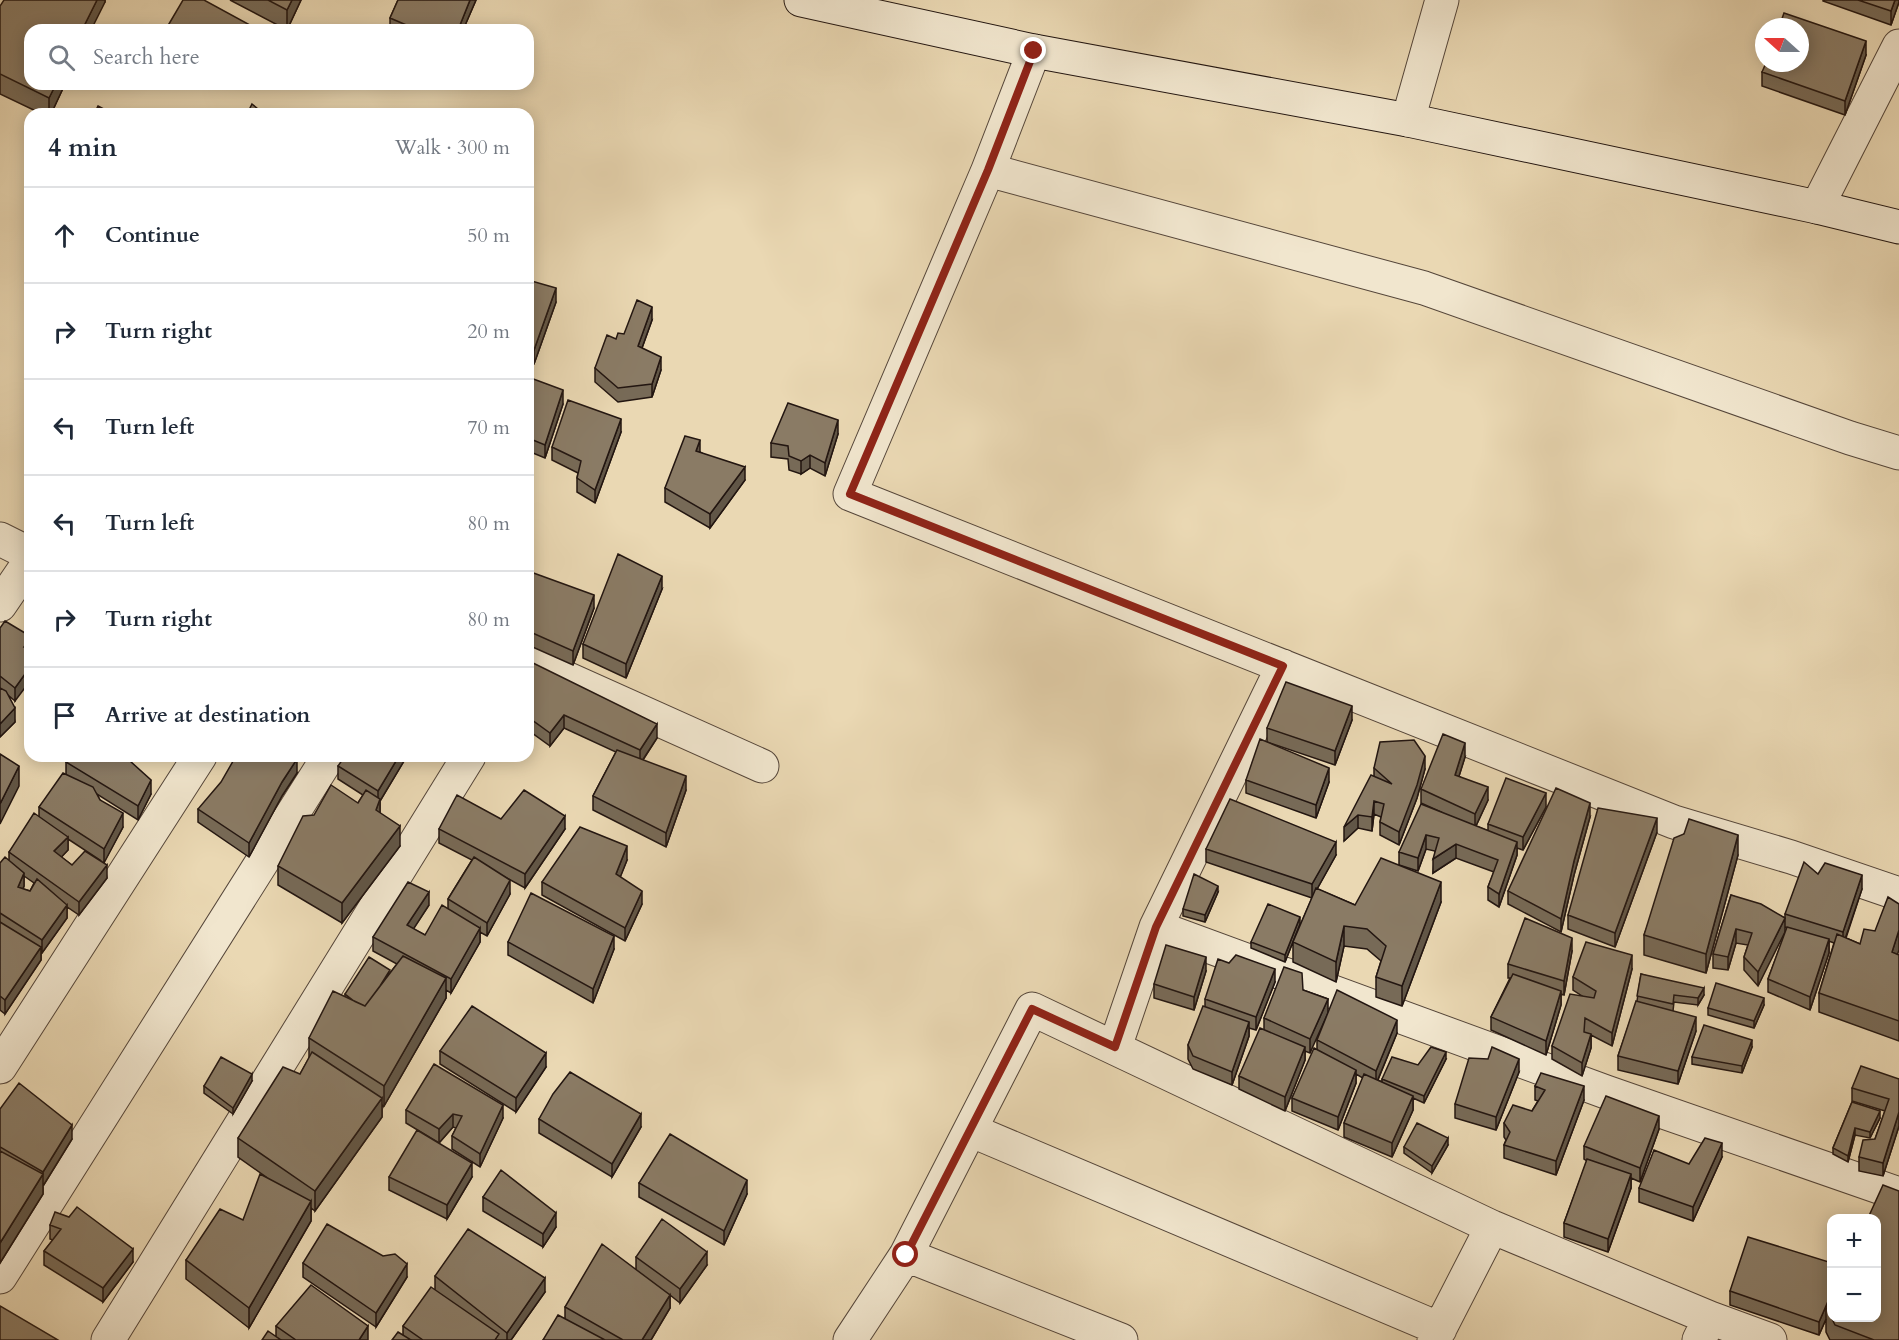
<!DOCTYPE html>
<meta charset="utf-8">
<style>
:root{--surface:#fff;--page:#f2f2f3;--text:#1f2937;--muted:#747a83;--line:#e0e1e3}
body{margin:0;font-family:Cardo,serif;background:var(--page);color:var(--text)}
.controls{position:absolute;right:18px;bottom:18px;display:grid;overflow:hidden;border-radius:12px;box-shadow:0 3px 15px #0003}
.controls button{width:54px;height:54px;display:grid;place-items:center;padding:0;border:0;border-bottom:2px solid var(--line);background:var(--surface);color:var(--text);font:30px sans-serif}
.compass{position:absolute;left:1755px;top:18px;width:54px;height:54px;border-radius:50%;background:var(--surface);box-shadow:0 3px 15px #0003;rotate:291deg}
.stop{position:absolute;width:18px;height:18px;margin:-14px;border:4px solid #8f2418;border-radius:50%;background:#fff}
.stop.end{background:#8f2418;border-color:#fff;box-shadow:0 2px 6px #0008}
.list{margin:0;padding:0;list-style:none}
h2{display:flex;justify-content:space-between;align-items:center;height:78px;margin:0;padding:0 24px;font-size:26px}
h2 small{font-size:20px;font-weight:400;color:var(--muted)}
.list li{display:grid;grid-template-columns:39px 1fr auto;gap:18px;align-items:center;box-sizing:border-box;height:96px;padding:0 24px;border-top:2px solid var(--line)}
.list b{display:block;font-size:22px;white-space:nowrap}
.list em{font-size:20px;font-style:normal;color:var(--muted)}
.icon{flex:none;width:33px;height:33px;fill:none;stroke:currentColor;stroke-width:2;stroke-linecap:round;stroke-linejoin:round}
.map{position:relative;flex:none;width:1899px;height:1340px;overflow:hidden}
.search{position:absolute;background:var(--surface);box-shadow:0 3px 15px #0003;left:24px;top:24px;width:510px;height:66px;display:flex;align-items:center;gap:15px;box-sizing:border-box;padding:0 21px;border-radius:18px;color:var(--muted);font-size:22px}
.panel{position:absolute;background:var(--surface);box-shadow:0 3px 15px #0003;left:24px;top:108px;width:510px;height:654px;border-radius:18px}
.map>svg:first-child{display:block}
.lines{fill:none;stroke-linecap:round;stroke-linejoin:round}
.street-casing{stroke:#55463a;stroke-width:35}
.secondary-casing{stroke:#231611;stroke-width:35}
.street{stroke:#f1e6ce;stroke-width:33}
.secondary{stroke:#f1e6ce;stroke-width:33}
.wall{fill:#776a57;stroke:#231611;stroke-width:1.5;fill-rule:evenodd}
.shaded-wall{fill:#615647;stroke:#231611;stroke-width:1.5}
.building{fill:#8a7b65;stroke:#231611;stroke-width:1.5}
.route{stroke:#8f2418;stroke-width:8}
</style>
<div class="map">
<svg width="1899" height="1340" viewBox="0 0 1899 1340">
<rect width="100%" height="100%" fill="#ead8b3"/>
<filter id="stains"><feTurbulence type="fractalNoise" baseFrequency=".00333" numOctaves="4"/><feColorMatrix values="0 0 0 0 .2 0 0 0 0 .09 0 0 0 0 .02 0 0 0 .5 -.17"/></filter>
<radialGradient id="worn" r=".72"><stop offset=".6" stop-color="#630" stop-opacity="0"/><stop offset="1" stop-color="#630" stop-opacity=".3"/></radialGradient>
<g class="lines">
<defs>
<path id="street" d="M1034,51l-46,119 436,118 426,150 49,15
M1408,120l34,-120
M988,170l-138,324 824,328 117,35 108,37
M1817,207l82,-161
M0,539l30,15
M0,605l30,-44
M528,661l234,105
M1156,927l450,165 293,102
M1115,1047l41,-120 127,-261
M0,1067l200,-311
M970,1130l470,199
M906,1255l215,85
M0,1277l329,-521
M108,1340l361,-584
M850,1340l56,-85 126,-246 460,218 218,91
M1434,1340l58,-113
M1699,1340l11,-22 60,22"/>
<path id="secondary" d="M801,0l233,51 374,69 409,87 82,20"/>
</defs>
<use href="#street" class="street-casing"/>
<use href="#secondary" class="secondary-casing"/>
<use href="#street" class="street"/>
<use href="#secondary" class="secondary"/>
</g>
<path class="wall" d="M105,0v2l-75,82h35l-14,30h-9l-42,-20v-88z
M230,0h71l-14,30z
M398,0h78l-13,30h-73v-12z
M1823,0h76v2l-8,23 -68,-24z
M1866,55l-21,60 -83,-29v-14z
M236,84h10l-3,4z
M528,280l28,22 -22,62 -6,-3z
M652,320l-10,28 19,22 -9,27 -34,5 -23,-20v-14l21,-29z
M528,377l35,27 -18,54 -17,-7z
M621,432l-26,71 -18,-11v-14l1,-5 -26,-13v-13z
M838,434l-13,42 -15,-8 -9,6 -12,-4 -1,-11 -17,-2v-14z
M700,452l45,28 -35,48 -45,-26v-14z
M528,571l66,37 -21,57 -45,-20z
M662,589l-36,89 -43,-20v-14z
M0,628l30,8 -15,65 -6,-5 6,26 -15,15z
M528,668l129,70 -14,22 43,30 -20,57 -73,-37v-14l23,-44 -52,-24 -14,18 -22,-16z
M1352,720l-17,45 -68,-23v-14z
M407,756l-27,45v12l20,33 -58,77 -64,-38v-19l80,-63 5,-8 -25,-16v-13z
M1465,757l-6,19 29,24 -12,26 12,5v-7l58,-17 -23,43 -6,-2v7l-18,52 -11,-7v-13l6,-15 -38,-14 -23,15 2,-22 -9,-2 -8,22 -19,-6v-13l42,-40 -20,-9v-14z
M66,762h65l20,32 -13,26 -41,-26 3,6 23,27 -19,35 3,16 -28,37 -12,-8v11l-25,35h-1v7l-36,54 -5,-4v-147l9,-2v-9l30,-35v-10l27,-32zM68,839l32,21 -28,5 -11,-8 7,-7zM24,876l10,7 -4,8 -7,-2 1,-3z
M1374,768l51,1 -8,29 -18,47 -19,-10v-13l1,-5 -7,-3 -2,17 -14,-3 -14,13 30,-65z
M297,773l-15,23 -33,61 -51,-35v-13z
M1246,780l83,2 -13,36 -70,-25z
M1590,817l-16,58 -13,57 -53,-28v-13z
M501,819l64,10 -40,59 -20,-11 5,17 -23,42 -7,-4v10l-29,51 -5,-3v8l-62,108 -2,-1v12l-67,94 -4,-3v13l-62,107 -63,-49v-19l57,-40 23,-43 -28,-20v-19l62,-64 9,-16v-20l36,-41v-3l45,-21 7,-9 -24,-13v-14l56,-32 -16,24 12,6 23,-26v-10l24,-39 -33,-17v-14z
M1657,832l-42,115 -47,-18v-14z
M1684,834l54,21 -32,118 -62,-18v-20z
M1206,849l130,6 -19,34 38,16 86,-3 -39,104 -26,-9v-20l5,-16 -14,-12 -23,-3 -8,36 -43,-20v-20l19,-44 -106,-36z
M627,860l-7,17 22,27 -17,37 -83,-46v-13z
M1818,874l44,15 -16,49 14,6 39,11v86l-80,-29v-19l15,-50 -5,-2v12l-19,57 -42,-18v-13l19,-51 -2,-1 -27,59 -14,-16v-13l4,-12 -12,-2 -8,27 -15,-2v-14l18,-59 54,23v-4z
M1218,892l-13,30 -22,-6v-7z
M1300,924l-15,38 -34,-14v-6z
M508,942l106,7 -21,54 -85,-48z
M1572,951l-8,44 -3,-1v11l-15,50 -55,-25v-13l19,-39h-2v-14z
M1632,969l-20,77 -21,-11v13l-9,28 -30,-17v-13l30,-50 -9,-6v-13z
M1206,971l-12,39 -40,-12v-14z
M1641,974l63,21 -6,10 -24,-3 -1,9 23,20 -18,53 -60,-14v-14l19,-55z
M1275,982l-19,48 -7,-2v8l-17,49 -39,-16 -5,-10v-14l17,-39v-7z
M1303,990l25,9 -18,54 -5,-2v9l-20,51 -46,-22v-13l25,-46v-12z
M1764,1005l-10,23 -46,-13v-7z
M1397,1033l-19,47 4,2v-3l36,-14 28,-6 -22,44 -11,-5v12l-21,47 -48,-20v-14l19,-45 -7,-4v9l-18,47 -46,-19v-13l25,-48v-10z
M1752,1047l-10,26 -50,-9v-7z
M440,1051l106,16 -30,45 -76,-48z
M1519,1072l-23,58 -41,-12v-14z
M1899,1079v47l-16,50 -24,-5v-14l16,-18 10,-28 -33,-10v-13z
M252,1081l-19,33 -29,-21v-7z
M1535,1086l49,14 -28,75 -52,-17v-13l2,-5 -2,-3v-14l28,-12 6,-10 -3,-1z
M1852,1102l28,16 -10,20 -15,-3 -7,27 -15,-8v-6z
M0,1109l72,30 -29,47v8l-43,69z
M406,1110l97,8 -23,49 -28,-18v-13l4,-8 -3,-1 -14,16 -33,-20z
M539,1119l102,8 -29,50 -73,-44z
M1659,1129l-19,53 -9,-4v10l-23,64 -44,-15v-14l23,-62 -3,-2v-13z
M1448,1145l-16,28 -28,-20v-6z
M1722,1157l-29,64 -54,-19v-14l50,-24z
M389,1177h83l-25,42 -58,-29z
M639,1183l108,11 -23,51 -85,-48z
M483,1197l73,30 -13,20 -60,-36z
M69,1217l64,45 -30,40 -59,-37v-14l9,-11 -3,-1v-14z
M636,1257l71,8 -27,38 -10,-8v13l-19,32h-108l22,-22v-11l71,-38z
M303,1263l104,14 -31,50 -73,-50z
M1832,1263v54l67,23h-69l-4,-8v-13l-7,16 -89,-30v-14z
M435,1276l110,16 -34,48h-119l11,-5v-9l32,-37z
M276,1326l92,14h-106l14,-4z"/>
<path class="shaded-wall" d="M97,0h8v2l-14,28h-9z
M292,0h9l-14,30v-20z
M470,0h6l-13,30h-5z
M1895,0h4v2l-8,23v-14z
M1866,41v14l-21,60v-14z
M56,84h9l-14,30h-2v-16z
M556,288v14l-22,62v-14z
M652,307v13l-14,39v-13z
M661,357v13l-9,27v-13z
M563,390v14l-18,54v-13z
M621,419v13l-26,71v-13z
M838,420v14l-13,42v-13z
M700,440v14l-4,-3z
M810,455v13l-9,6v-13z
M745,467v13l-35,48v-14z
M662,576v13l-36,89v-14z
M594,595v13l-21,57v-14z
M30,639v14l-6,-6z
M30,667v14l-15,20v-13z
M1352,706v14l-17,45v-14z
M15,708v14l-15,15v-13z
M564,715v13l-14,18v-13z
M657,724v14l-17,26v-14z
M1465,743v14l-10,32v-14z
M399,756h8l-27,45v18l-4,-9 2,-6v-13z
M1425,756v13l-8,29 -18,47v-13z
M297,759v14l-15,23 -33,61v-14l33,-61z
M19,766v20l-19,38v-20z
M1329,768v14l-13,36v-13z
M686,776v14l-20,57v-14z
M151,780v14l-13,26v-14z
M1488,787v13l-13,28v-14z
M1546,793v14l-23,43v-13z
M1374,801v13l-2,17v-14z
M1590,803v14l-16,58 -13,57v-13l13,-58z
M123,813v14l-19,36v-14z
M1358,815v13l-14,13v-14z
M565,816v13l-40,59v-14z
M1657,818v14l-42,115v-14z
M400,826v20l-58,77v-20z
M1426,835v14l-8,22v-13z
M1738,835v20l-32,118v-19z
M68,837v13l-14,15v-14z
M1336,842v13l-24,43v-14z
M1517,842v13l-18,52v-13z
M1456,844v14l-23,15v-14z
M627,846v14l-11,28v-14z
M107,865v13l-28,37v-13z
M24,873v13l-6,15v-14z
M1862,875v14l-19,56v-13z
M510,880v14l-23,42v-13z
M1441,882v20l-39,104v-20z
M1218,886v6l-13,30v-7z
M642,891v13l-17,37v-13z
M429,892v13l-22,34v-14z
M67,905v13l-25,35v-13z
M1300,917v7l-15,38v-7z
M1785,918v14l-27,54v-14z
M1344,926v20l-8,36v-20z
M480,928v14l-29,51v-14z
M1736,929v14l-8,27v-13z
M1899,930v20l-7,21v-19z
M614,936v13l-21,54v-14z
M1572,938v13l-8,44v-14z
M1829,939v14l-19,57v-13z
M41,947v13l-36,54v-14z
M1632,955v14l-20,77v-13z
M1206,957v14l-12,39v-13z
M1275,969v13l-19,48v-13z
M446,978v20l-62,108v-20z
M1704,988v7l-6,10v-7z
M1561,991v14l-15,50v-14z
M1764,998v7l-10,23v-7z
M1328,999v14l-18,40v-14z
M1696,1017v14l-18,53v-13z
M1397,1020v13l-21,51v-13z
M1249,1022v14l-17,49v-13z
M1591,1034v14l-9,28v-13z
M1752,1040v7l-10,26v-7z
M1305,1047v13l-20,51v-14z
M1446,1052v7l-22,44v-7z
M546,1053v14l-30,45v-14z
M1519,1059v13l-23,58v-13z
M1356,1070v13l-18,47v-13z
M252,1074v7l-19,33v-6z
M1584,1086v14l-28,75v-14z
M1413,1096v14l-21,47v-14z
M382,1098v19l-67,94v-20z
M503,1105v13l-23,49v-13z
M1880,1111v7l-10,20v-6z
M1899,1112v14l-16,50v-13z
M453,1114v13l-14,16v-14z
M641,1114v13l-29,50v-13z
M1659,1116v13l-19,53v-14z
M72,1125v14l-29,47v-14z
M1855,1128v7l-7,27v-6z
M1448,1138v7l-16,28v-7z
M1722,1143v14l-29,64v-14z
M472,1163v14l-25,42v-14z
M43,1174v20l-43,69v-20z
M1631,1174v14l-23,64v-13z
M747,1180v14l-23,51v-14z
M311,1201v20l-62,107v-20z
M556,1213v14l-13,20v-13z
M133,1249v13l-30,40v-14z
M707,1252v13l-27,38v-14z
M407,1264v13l-31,50v-14z
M545,1278v14l-34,48h-4v-7z
M1832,1292v13l-6,2v12l-7,16v-13z
M670,1295v13l-19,32h-9z
M368,1326v14h-9z"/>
<path class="building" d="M4,0h93l-15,30h-52v54h26l-7,14 -49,-24v-68z
M183,0h21l55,30h-92l-1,-1z
M268,0h24l-5,10z
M398,0h72l-12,30h-40l-28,-12z
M1858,0h37l-4,11z
M1784,13l82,28 -21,60 -83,-29 4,-9h34v-36h-21z
M252,104l12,10h-17z
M98,106l15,8h-19z
M528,280l28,8 -22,62 -6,-2z
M637,300l15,7 -14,39 23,11 -9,27 -34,4 -23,-20 12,-33 9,4 2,-6 6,1z
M528,377l35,13 -18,55 -17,-7z
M568,400l53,19 -26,71 -18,-12 4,-17 -29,-14z
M788,403l50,17 -13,43 -15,-8 -9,6 -12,-5 -1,-10 -17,-3z
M685,436l15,4 -4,11 49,16 -35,47 -45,-26z
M618,554l44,22 -36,88 -43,-20z
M528,571l66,24 -21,56 -45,-20z
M5,621l25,15v3l-6,8 6,1v19l-15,21 -15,-12v-48z
M531,662l126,62 -17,26 -76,-35 -14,18 -22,-16v-49z
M1286,682l66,24 -17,45 -68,-23z
M0,688l6,3 9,17 -15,16z
M1443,734l22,9 -10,32 33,12 -13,27 -54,-25z
M1260,739l69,29 -13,37 -70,-25z
M1414,740l11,16 -8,29 -18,47 -19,-10 4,-18 -10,-3 -2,16 -14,-2 -14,12 27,-52 21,9 -18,-16 6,-26z
M617,750l69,26 -20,57 -73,-37z
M0,754l19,12 -19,38z
M70,756h60v5l21,19 -13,26 -72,-44z
M236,756h56l5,3 -15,23 -33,61 -51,-34 23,-27z
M345,756h54l-21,35 -40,-25z
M63,773l30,14 7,13 23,13 -19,36 -65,-42z
M1506,778l40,15 -23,44 -35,-13z
M331,785l27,18 8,-13 14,9 -4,11 24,16 -58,77 -64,-37 25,-50 11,-1z
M1556,788l34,15 -16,58 -13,58 -53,-28z
M524,790l41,26 -40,58 -86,-45 18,-34 44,24z
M1230,799l106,43 -24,42 -106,-35z
M1421,804l96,38 -18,52 -11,-7 10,-27 -42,-16 -23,15 6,-21 -13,-3 -8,23 -19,-6z
M1598,808l59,10 -42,115 -47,-18z
M34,813l34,24 -14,14 18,14 13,-14 22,14 -28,37 -70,-50z
M1689,819l49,16 -32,119 -62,-19 30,-97 10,-4z
M580,827l47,19 -11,28 26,17 -17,37 -83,-46z
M5,857l19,16 -6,14 12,4 7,-12 30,26 -25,35 -42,-27v-50z
M474,857l36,23 -23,43 -39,-24z
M1381,858l60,24 -39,104 -26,-9 10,-31 -19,-17 -23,-3 -8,36 -43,-20 23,-54 39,17z
M1804,862l14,12 7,-11 37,12 -19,57 -58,-18z
M1194,874l24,12 -13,29 -22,-6z
M408,882l21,10 -22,33 18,10 17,-30 38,23 -29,51 -78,-42z
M531,893l83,43 -21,53 -85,-47z
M1731,895l30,9 24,14 -27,54 -14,-15 8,-24 -16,-4 -8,28 -15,-3z
M1888,897l11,7v26l-7,22 7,3v66l-80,-28 18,-59 23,10 4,-15 11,2z
M1268,904l32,13 -15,38 -34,-13z
M1525,918l47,20 -8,43 -56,-17z
M0,922l41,25 -36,53 -5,-4z
M1787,927l42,12 -19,58 -42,-18z
M1586,942l46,13 -20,78 -27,-15 -1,14 7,2 -9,29 -30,-17 18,-52 24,4 2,-7 -23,-14z
M1166,945l40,12 -12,40 -40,-13z
M1236,955l39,14 -19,48 -51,-18 13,-40 11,4z
M403,956l43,22 -62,108 -75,-48 24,-47 32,15z
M369,957l21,13 -10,16 -15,20 -11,-5 -9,-7z
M1284,967l18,6 1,17 25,9 -18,40 -46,-21z
M1513,974l48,17 -15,50 -55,-24z
M1641,974l63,14 -6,10 -24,-3 -1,9 -36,-8z
M1716,983l48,15 -10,23 -46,-13z
M1337,990l60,30 -21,51 -59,-31z
M1636,1001l60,16 -18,54 -60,-15z
M472,1006l74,47 -30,45 -76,-47z
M1203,1006l46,16 -17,50 -39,-16 -5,-11z
M1704,1025l48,15 -10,26 -50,-9z
M1260,1028l45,19 -20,50 -46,-21z
M1431,1047l15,5 -22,44 -42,-17 10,-22 26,8z
M1492,1047l27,12 -23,58 -41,-13 14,-46 19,1z
M1314,1048l42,22 -18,47 -46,-19z
M312,1052l70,46 -67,93 -77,-53 45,-71 17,7z
M221,1057l31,17 -19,34 -29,-22z
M434,1064l69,41 -23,49 -28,-18 10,-20 -9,-2 -14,15 -33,-19z
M1861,1066l38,13v33l-16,51 -24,-6 4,-17 12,-1 14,-40 -37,-11z
M570,1072l71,42 -29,50 -73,-45 14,-25z
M1541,1073l43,13 -28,75 -52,-16 6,-13 -6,-9 9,-18 19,6 13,-21 -10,-4z
M1364,1074l49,22 -21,47 -48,-20z
M19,1083l53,42 -29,47 -43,-25v-38z
M1606,1096l53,20 -19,52 -56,-22z
M1852,1102l28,9 -10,21 -15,-4 -7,28 -15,-8z
M1417,1123l31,15 -16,28 -28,-19z
M417,1130l55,33 -25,42 -58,-28z
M670,1134l77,46 -23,51 -85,-48z
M1705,1138l17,5 -29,64 -54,-19 15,-38 35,14z
M0,1151l43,23 -43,69z
M1587,1159l44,15 -23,65 -44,-16z
M501,1170l55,43 -13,21 -60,-37z
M260,1174l51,27 -62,107 -63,-48 34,-51 23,11z
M1883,1185l16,6v149h-25l-39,-15 -9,-18 6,-12v22h44v-99h-8z
M77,1207l56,42 -30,39 -59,-37 17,-22 -11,-4 5,-13 14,5z
M662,1219l45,33 -27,37 -44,-32z
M327,1224l56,32 12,-2 12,10 -31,49 -73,-50z
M468,1229l77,49 -38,55 -72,-57z
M1748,1237l84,26v29l-13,30 -89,-31z
M602,1244l68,51 -28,45h-19l-58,-33z
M311,1285l57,41 -9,14h-63l-20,-14z
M431,1287l68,47 -4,6h-72l-20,-14z
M0,1306l58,34h-58z
M558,1315l47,25h-62z
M268,1331l13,9h-19z
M398,1332l13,8h-19z"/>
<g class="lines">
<path class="route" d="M906,1255l126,-246 83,38 41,-120 127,-261 -433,-172 138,-324 46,-119"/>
</g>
<rect width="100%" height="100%" filter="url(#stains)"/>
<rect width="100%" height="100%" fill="url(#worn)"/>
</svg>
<div class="controls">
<button>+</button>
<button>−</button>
</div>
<svg class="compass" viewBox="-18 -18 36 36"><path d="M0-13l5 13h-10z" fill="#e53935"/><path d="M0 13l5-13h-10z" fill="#747a83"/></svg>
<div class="stop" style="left:906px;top:1255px"></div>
<div class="stop end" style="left:1034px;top:51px"></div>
<div class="search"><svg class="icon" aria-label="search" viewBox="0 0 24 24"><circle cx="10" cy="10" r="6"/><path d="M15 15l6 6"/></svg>Search here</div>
<section class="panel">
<h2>4 min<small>Walk · 300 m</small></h2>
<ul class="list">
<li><svg class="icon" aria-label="ahead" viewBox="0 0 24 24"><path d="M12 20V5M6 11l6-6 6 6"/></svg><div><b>Continue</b></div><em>50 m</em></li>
<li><svg class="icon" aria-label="right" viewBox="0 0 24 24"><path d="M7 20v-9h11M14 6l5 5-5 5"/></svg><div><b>Turn right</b></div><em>20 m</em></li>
<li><svg class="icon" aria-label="left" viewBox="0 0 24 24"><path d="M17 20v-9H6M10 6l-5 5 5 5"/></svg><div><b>Turn left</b></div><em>70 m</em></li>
<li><svg class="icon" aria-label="left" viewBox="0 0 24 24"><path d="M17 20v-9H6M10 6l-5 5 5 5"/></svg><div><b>Turn left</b></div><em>80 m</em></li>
<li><svg class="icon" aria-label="right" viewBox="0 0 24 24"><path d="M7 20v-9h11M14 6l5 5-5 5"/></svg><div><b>Turn right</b></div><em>80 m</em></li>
<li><svg class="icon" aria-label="arrive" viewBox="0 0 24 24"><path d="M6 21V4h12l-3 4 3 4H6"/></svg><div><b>Arrive at destination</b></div></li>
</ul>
</section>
</div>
